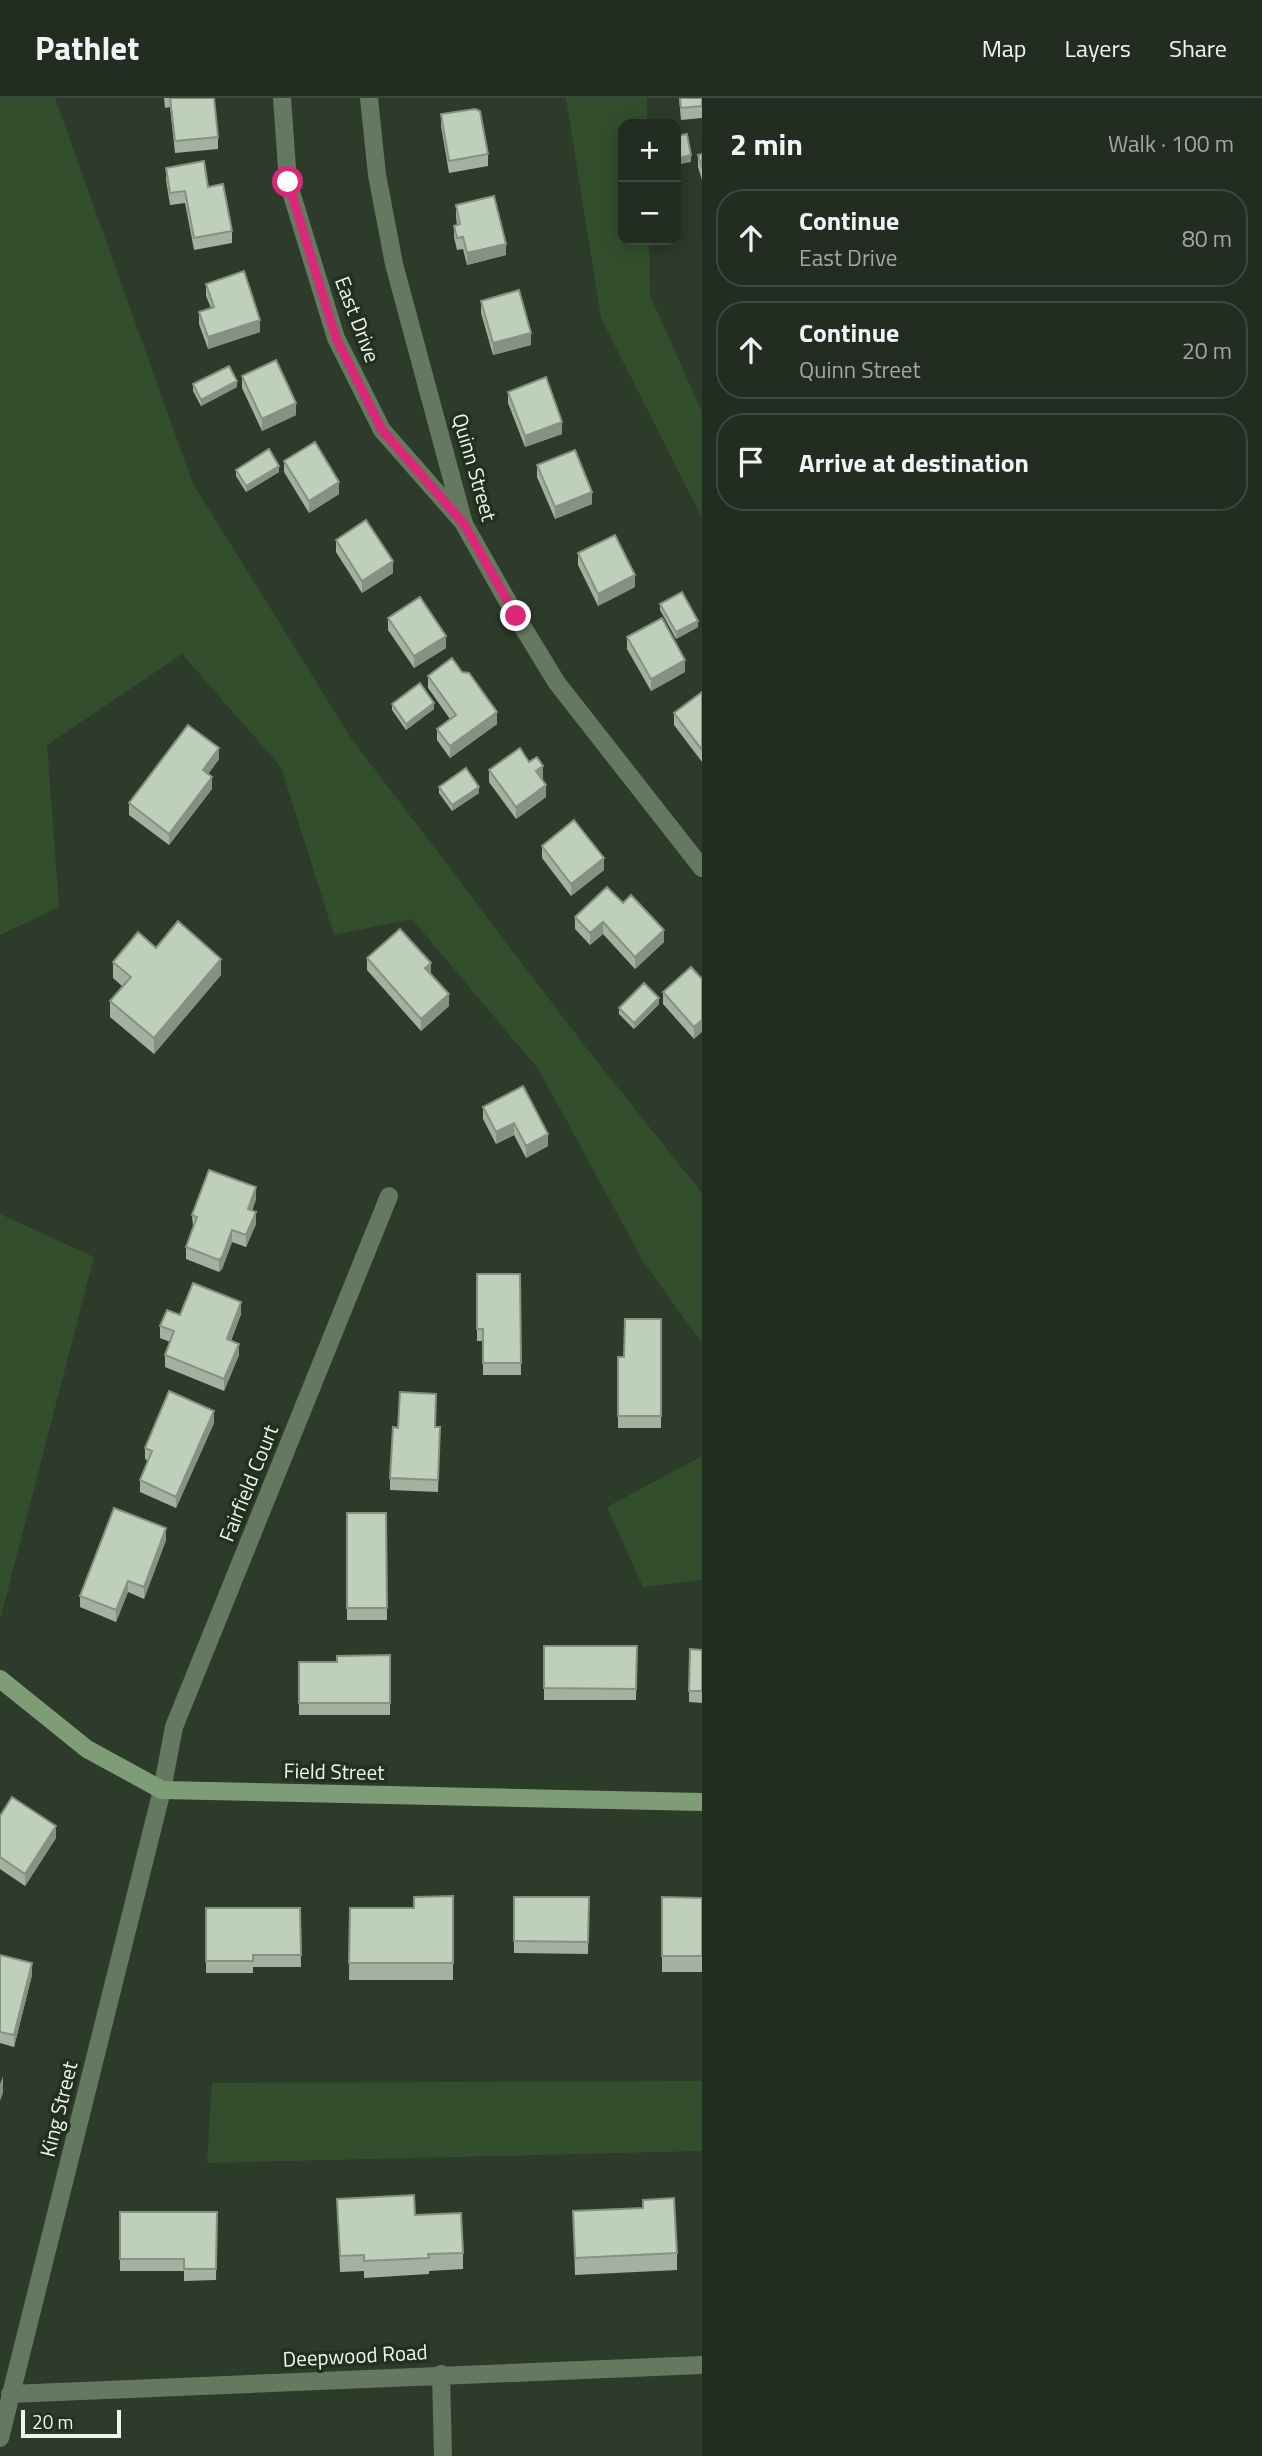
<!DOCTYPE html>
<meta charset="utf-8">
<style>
:root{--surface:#222c20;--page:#2a3429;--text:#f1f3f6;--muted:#a2a7a5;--line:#3f483e}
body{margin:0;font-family:"Titillium Web",sans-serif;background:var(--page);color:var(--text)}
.controls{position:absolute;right:21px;top:21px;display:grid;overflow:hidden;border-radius:14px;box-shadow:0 4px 18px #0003}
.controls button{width:63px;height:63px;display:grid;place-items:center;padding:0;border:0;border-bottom:2px solid var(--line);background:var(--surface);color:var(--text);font:35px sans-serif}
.scale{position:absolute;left:21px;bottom:18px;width:100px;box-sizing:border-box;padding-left:7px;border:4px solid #eef6ec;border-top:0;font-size:19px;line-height:24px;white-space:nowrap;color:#eef6ec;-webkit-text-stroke:5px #233020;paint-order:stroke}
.stop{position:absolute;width:21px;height:21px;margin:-16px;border:5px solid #db2777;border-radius:50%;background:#fff}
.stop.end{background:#db2777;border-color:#fff;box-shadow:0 2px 7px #0008}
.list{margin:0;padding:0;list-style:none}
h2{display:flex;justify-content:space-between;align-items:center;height:91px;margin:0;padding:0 28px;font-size:30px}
h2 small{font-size:23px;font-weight:400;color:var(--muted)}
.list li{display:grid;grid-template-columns:46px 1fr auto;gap:21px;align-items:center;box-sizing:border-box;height:98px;margin:0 14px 14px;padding:0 14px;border:2px solid var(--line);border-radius:28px}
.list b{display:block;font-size:26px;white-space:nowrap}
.list p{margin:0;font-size:23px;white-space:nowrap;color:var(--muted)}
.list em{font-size:23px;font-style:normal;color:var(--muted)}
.icon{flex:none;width:38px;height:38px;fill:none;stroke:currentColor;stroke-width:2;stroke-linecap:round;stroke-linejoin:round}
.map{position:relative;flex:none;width:702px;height:2358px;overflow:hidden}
header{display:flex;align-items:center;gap:42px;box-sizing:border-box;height:98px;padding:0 35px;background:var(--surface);border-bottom:2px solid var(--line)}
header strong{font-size:33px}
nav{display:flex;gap:38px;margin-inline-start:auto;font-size:24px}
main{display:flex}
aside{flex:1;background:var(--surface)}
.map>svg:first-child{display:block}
.green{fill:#334e2d}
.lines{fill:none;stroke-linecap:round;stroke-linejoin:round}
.street{stroke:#657960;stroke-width:18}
.secondary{stroke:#7e9d77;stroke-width:18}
.wall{fill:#a3b2a0}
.shaded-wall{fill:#859182}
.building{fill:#becfba;stroke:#859182;stroke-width:2}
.route{stroke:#db2777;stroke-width:9}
.labels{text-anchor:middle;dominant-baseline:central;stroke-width:7;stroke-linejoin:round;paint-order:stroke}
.street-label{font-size:21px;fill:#eef6ec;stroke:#233020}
</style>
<header>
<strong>Pathlet</strong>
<nav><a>Map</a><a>Layers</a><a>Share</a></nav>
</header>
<main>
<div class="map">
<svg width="702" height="2358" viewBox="0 0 702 2358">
<rect width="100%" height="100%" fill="#2d3b2a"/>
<path class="green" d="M0,0h55l138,386 158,254 233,307 118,148v150l-58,-80 -105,-193 -127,-151 -78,16 -53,-168 -99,-113 -135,91 12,162 -59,28z
M566,0h81v26h-24v116h26l1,55 52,117v106l-101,-200z
M0,1116l94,43 -94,363z
M702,1358v124l-59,7 -36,-80z
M702,1983v70l-495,12 5,-80z"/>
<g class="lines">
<path class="street" d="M282,0l6,84 48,156 46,92 80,91
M369,0l8,77 17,89 70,260 52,92 41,67 145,185
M441,2276l2,82
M10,2296l692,-29
M0,2340l162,-648 12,-63 215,-531"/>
<path class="secondary" d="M0,1581l87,70 75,41 540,12"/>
</g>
<path class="wall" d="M164,0h50l4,39v12l-43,4 -5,-46 -5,1z
M679,0h23v20l-21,2z
M441,16l47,40v12l-39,7 -8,-47z
M702,56v26l-4,-13v-12z
M166,70l66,63v12l-38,7 -9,-47 -15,2 -4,-25z
M456,107l50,50 -39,10 -4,-16 -6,1 -3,-13v-11l3,-1 -1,-8z
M206,186l54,48 -52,17 -9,-25v-12l12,-4 -5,-12z
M481,203l50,44 -38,10 -12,-42z
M242,278l54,39 -34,16 -20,-43z
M193,286l44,3 -36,19 -8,-15z
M508,294l54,42 -37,13 -17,-44z
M284,363l55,33 -30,19 -25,-41z
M537,367l55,39 -37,15 -18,-42z
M236,372l43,2 -33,20 -10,-16z
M336,442l57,33 -31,20 -26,-41z
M578,455l57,34 -37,19 -20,-41z
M660,506l38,23 -22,12 -16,-29z
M388,520l58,30 -32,20 -26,-38z
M627,539l58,35 -34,19 -24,-42z
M428,578l69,48 -47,34 -13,-18v-11l13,-10 -22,-31z
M702,594v70l-28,-37v-12z
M392,606l42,5 -28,21 -14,-20z
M219,661l-11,15 4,15 -43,56 -40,-30v-12z
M529,664l14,16 -1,1 4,18 -30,22 -27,-37v-12z
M439,689l40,6 -27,18 -13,-18z
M542,748l62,24 -33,26 -29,-38z
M623,805l41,39 -29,27 -32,-35 -13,11 -15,-16v-12z
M156,850l65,27 -67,79 -44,-37v-16l12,-15 -9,-8v-16z
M367,860l64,16 18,32 -28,25 -54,-61z
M702,881l-8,60 -31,-35v-12z
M659,906l-25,25 -15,-15v-6z
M483,1009l65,27v12l-22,12 -12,-23 -18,9 -13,-25z
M256,1101l-4,12 4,13 -10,23 -14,-5 -10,27 -3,3 -33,-13v-12l7,-20 -1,-12z
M477,1176h43l1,101h-38v-34h-6z
M241,1216l-10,27 8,14 -15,36 -59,-24v-12l5,-13 -10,-4v-12l20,-11z
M661,1221v109h-43v-71h6z
M436,1308l-1,21h5l-2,65 -48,-2v-12l8,-50z
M214,1325l-38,85 -36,-16v-12l8,-19 -3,-2v-11z
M347,1415h39l1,107h-40z
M166,1442l-22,59 -16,-7 -12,30 -36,-15v-11z
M544,1548h93l-1,54h-92z
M690,1551l12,1v53l-13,-1z
M390,1557v60h-91v-53h38z
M0,1718l56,22 -31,48 -25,-17z
M453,1798v84h-104l1,-72h64z
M514,1799h75l-1,57 -74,-1z
M662,1799l40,1v74h-40z
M206,1810h94l1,59h-48v6h-47z
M0,1857l32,20 -18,72 -14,-4z
M337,2101l78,16 48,38v16l-34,2v3l-65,4v-7l-24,1z
M573,2113l104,42v17l-102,5z
M120,2114h97l-1,68 -32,1v-10h-64z"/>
<path class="shaded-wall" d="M691,57v7l-15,3v-6z
M506,146v11l-39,10v-12z
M260,222v12l-52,17v-12z
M531,235v12l-38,10v-12z
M237,283v6l-36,19v-6z
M296,305v12l-34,16v-12z
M562,324v12l-37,13v-11z
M279,368v6l-33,20v-6z
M339,384v12l-30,19v-12z
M592,394v12l-37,15v-12z
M393,463v12l-31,20v-12z
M635,477v12l-37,19v-12z
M698,523v6l-22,12v-7z
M446,538v12l-32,20v-12z
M685,562v12l-34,19v-12z
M434,605v6l-28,21v-6z
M497,614v12l-47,34v-12z
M219,650v11l-16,22v-11z
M543,668v12l-7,5v-12z
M212,679v12l-43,56v-11z
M546,687v12l-30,22v-12z
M479,689v6l-27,18v-6z
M604,760v12l-33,26v-12z
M603,824v12l-13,11v-12z
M664,832v12l-29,27v-12z
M221,861v16l-67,79v-16z
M431,865v12l-6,-7z
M449,896v12l-28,25v-12z
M659,900v6l-25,25v-6z
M702,922v12l-8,7v-12z
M514,1025v12l-18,9v-12z
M548,1036v12l-22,12v-12z
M256,1089v12l-8,22v-12z
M256,1114v12l-10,23v-12z
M232,1132v12l-10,27 -3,3v-12z
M241,1204v12l-14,37v-12z
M239,1246v11l-15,36v-12z
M214,1313v12l-38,85v-11z
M166,1430v12l-22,59v-12z
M128,1483v11l-12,30v-12z
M56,1728v12l-31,48v-12z
M32,1865v12l-18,72v-12z
M3,1978v17l-3,8v-17z"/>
<path class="building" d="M170,0h44l4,39 -43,4z
M680,0h22v8l-21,2z
M475,11l5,2 8,43 -39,7 -8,-47z
M687,36l4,21 -15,4v-23z
M702,56v14l-4,-13z
M204,63l4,26 15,-3 9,47 -38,7 -9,-47 -15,2 -4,-25z
M494,98l12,48 -39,9 -4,-16 -6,1 -3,-12 6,-2 -4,-19z
M244,173l16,49 -52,17 -9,-25 15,-5 -8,-23z
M519,192l12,43 -38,10 -12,-42z
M276,262l20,43 -34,16 -20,-43z
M229,268l8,15 -36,19 -8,-16z
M546,279l16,45 -37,14 -17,-44z
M315,344l24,40 -30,19 -25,-40z
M269,351l10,17 -33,20 -10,-16z
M575,352l17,42 -37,15 -18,-42z
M366,422l27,41 -31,20 -26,-41z
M615,437l20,40 -37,19 -20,-41z
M682,494l16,29 -22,11 -16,-28z
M420,499l26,39 -32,20 -26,-38z
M662,520l23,42 -34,19 -24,-42z
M452,560l10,14 7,1 28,39 -47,34 -13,-17 19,-14 -28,-39z
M420,585l14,20 -28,21 -14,-20z
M702,594v58l-28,-37z
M188,627l31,23 -16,22 9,7 -43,57 -40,-31z
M520,650l9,14 8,-5 6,9 -7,5 10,14 -30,22 -27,-37z
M466,670l13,19 -27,18 -13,-18z
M574,722l30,38 -33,26 -29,-38z
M607,789l16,16 8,-8 33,35 -29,27 -32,-35 -13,11 -15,-16z
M178,823l43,38 -67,79 -44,-37 21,-24 -18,-15 25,-30 18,16z
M400,831l31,34 -6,5 24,26 -28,25 -54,-61z
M691,869l11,12v41l-8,7 -31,-35z
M644,885l15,15 -25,25 -15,-15z
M523,988l25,48 -22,12 -12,-23 -18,9 -13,-25z
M209,1072l47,17 -8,22 8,3 -10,23 -14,-5 -10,27 -3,3 -33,-13 11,-30 -5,-2z
M477,1176h43l1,89h-38v-34h-6z
M193,1185l48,19 -14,37 12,5 -15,35 -59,-24 9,-24 -14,-5 7,-16 13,5z
M625,1221h36v97h-43v-59h6z
M169,1293l45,20 -38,86 -36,-17 12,-29 -7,-3z
M400,1294l36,2 -1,33h5l-2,53 -48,-2 3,-51 5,1z
M114,1410l52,20 -22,59 -16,-6 -12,29 -36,-14z
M347,1415h39l1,95h-40z
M544,1548h93l-1,43 -92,-1z
M690,1551l12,1v41h-13z
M390,1557v48h-91v-41h38v-6z
M12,1699l44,29 -31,48 -25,-17v-41z
M453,1798v67h-104l1,-55h64v-11z
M514,1799h75l-1,45 -74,-1z
M662,1799l40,1v58h-40z
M206,1810h94l1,47h-48v6h-47z
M0,1857l32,8 -18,72 -14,-3z
M414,2097l1,20 46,-2 2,40 -35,1 1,4 -65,3v-6l-24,1 -3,-57z
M674,2100l3,55 -102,5 -2,-47 70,-3v-8z
M120,2114h97l-1,57h-32v-10h-64z"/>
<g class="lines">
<path class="route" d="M288,84l48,156 46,92 82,94 52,92"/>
</g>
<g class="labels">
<g class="street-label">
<text transform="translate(358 221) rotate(69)">East Drive</text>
<text transform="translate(475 369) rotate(74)">Quinn Street</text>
<text transform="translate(248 1385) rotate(-68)">Fairfield Court</text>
<text transform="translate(334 1673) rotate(1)">Field Street</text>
<text transform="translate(58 2011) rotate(-76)">King Street</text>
<text transform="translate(355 2257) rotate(-3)">Deepwood Road</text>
</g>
</g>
</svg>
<div class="controls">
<button>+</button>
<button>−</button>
</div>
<div class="scale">20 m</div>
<div class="stop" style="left:288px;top:84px"></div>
<div class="stop end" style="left:516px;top:518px"></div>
</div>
<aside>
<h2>2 min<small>Walk · 100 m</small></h2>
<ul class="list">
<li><svg class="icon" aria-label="ahead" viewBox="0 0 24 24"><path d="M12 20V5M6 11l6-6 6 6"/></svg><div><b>Continue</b><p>East Drive</p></div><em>80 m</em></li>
<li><svg class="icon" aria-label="ahead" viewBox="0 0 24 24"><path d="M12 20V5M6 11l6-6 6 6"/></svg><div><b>Continue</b><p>Quinn Street</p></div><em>20 m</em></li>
<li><svg class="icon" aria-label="arrive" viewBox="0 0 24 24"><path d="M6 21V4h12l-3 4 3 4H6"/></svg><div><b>Arrive at destination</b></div></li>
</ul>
</aside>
</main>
